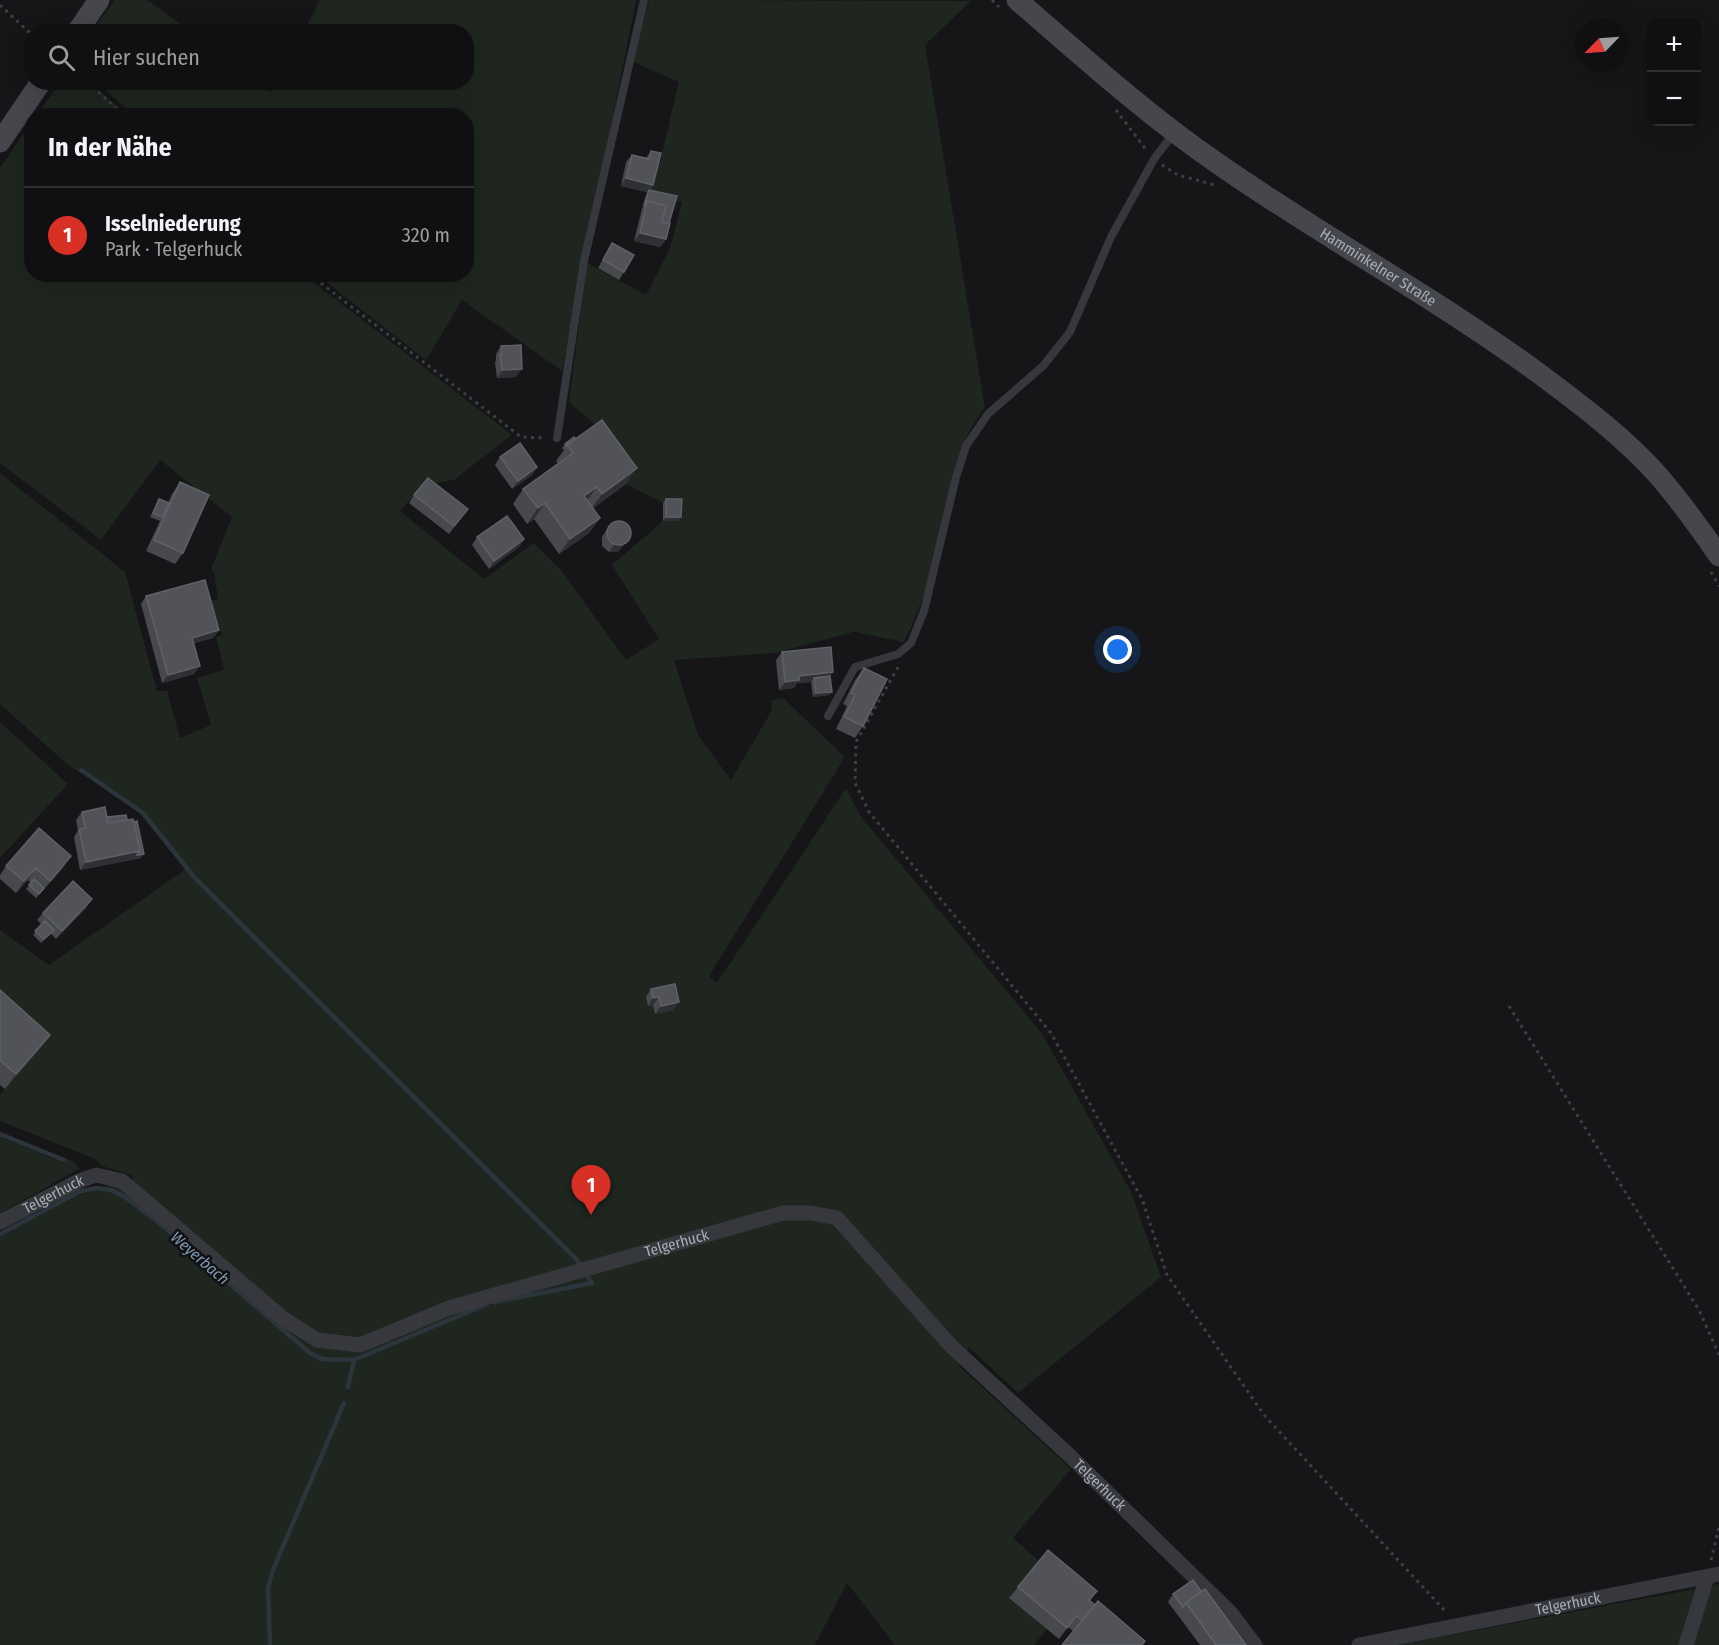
<!DOCTYPE html>
<html lang="de">
<meta charset="utf-8">
<style>
:root{--surface:#101012;--page:#1e1e20;--text:#f1f3f6;--muted:#9c9d9f;--line:#303032;--accent:#d93025}
body{margin:0;font-family:"Fira Sans Condensed",sans-serif;background:var(--page);color:var(--text)}
.controls{position:absolute;right:18px;top:18px;display:grid;overflow:hidden;border-radius:12px;box-shadow:0 6px 24px #0002}
.controls button{width:54px;height:54px;display:grid;place-items:center;padding:0;border:0;border-bottom:2px solid var(--line);background:var(--surface);color:var(--text);font:30px sans-serif}
.compass{position:absolute;left:1575px;top:18px;width:54px;height:54px;border-radius:50%;background:var(--surface);box-shadow:0 6px 24px #0002;rotate:245deg}
.you{position:absolute;left:1118px;top:650px;width:21px;height:21px;margin:-15px;border:4px solid #fff;border-radius:50%;background:#1a73e8;box-shadow:0 0 0 9px #1a73e833}
.badge{display:grid;place-items:center;width:39px;height:39px;border-radius:50%;background:var(--accent);color:#fff;font-size:20px;font-weight:700}
.pin{position:absolute;translate:-50% -50px;filter:drop-shadow(0 2px 3px #0008)}
.pin::after{content:'';position:absolute;top:32px;width:21px;height:18px;background:inherit;clip-path:polygon(0 0,100% 0,50% 100%)}
.list{margin:0;padding:0;list-style:none}
h2{display:flex;justify-content:space-between;align-items:center;height:78px;margin:0;padding:0 24px;font-size:26px}
h2 small{font-size:20px;font-weight:400;color:var(--muted)}
.list li{display:grid;grid-template-columns:39px 1fr auto;gap:18px;align-items:center;box-sizing:border-box;height:96px;padding:0 24px;border-top:2px solid var(--line)}
.list b{display:block;font-size:22px;white-space:nowrap}
.list p{margin:0;font-size:20px;white-space:nowrap;color:var(--muted)}
.list em{font-size:20px;font-style:normal;color:var(--muted)}
.icon{flex:none;width:33px;height:33px;fill:none;stroke:currentColor;stroke-width:2;stroke-linecap:round;stroke-linejoin:round}
.map{position:relative;flex:none;width:1719px;height:1645px;overflow:hidden}
.search{position:absolute;background:var(--surface);box-shadow:0 6px 24px #0002;left:24px;top:24px;width:450px;height:66px;display:flex;align-items:center;gap:15px;box-sizing:border-box;padding:0 21px;border-radius:24px;color:var(--muted);font-size:22px}
.panel{position:absolute;background:var(--surface);box-shadow:0 6px 24px #0002;left:24px;top:108px;width:450px;height:174px;border-radius:24px}
.map>svg:first-child{display:block}
.green{fill:#1e261f}
.lines{fill:none;stroke-linecap:round;stroke-linejoin:round}
.stream{stroke:#2c353c;stroke-width:4.5}
.path{stroke:#3d3f44;stroke-width:3;stroke-dasharray:3 4.5;stroke-linecap:butt}
.service{stroke:#37383d;stroke-width:8}
.minor{stroke:#37383d;stroke-width:15}
.secondary{stroke:#45474d;stroke-width:21}
.wall{fill:#47494d}
.shaded-wall{fill:#2f3033}
.building{fill:#525359;stroke:#5f6168;stroke-width:1.5}
.labels{text-anchor:middle;dominant-baseline:central;stroke-width:5;stroke-linejoin:round;paint-order:stroke}
.street-label{font-size:15px;fill:#a8adb8;stroke:#111113}
.water-label{font-size:16px;font-style:italic;fill:#7f9bb3;stroke:#111113}
</style>
<div class="map">
<svg width="1719" height="1645" viewBox="0 0 1719 1645">
<rect width="100%" height="100%" fill="#161618"/>
<path class="green" d="M115,0h32l43,31h-98z
M320,0h316l-74,371 -100,-71 -36,60 -109,-85 149,-1v-158l-332,-1 -37,-32h161l13,9 5,-10h190v-50l-162,-1z
M649,0l322,1 -46,44 60,363c-34,41 -38,96 -50,147 -7,30 -17,59 -31,87l-45,-9 -2,-2 -82,22 -101,7 24,75 33,45 41,-70 -1,-10 12,-2 62,59 -136,219 8,7 129,-195 15,29 180,215 90,160 30,85 -143,116 -49,-46 -10,19 112,103 -58,69 27,24 -30,36 37,31 -13,16h-139l-48,-62 -32,62h-815v-409l81,-42 53,-16 -3,-3 -29,-9 -7,-7 -95,-38v-26l39,-45 -39,-35v-85l49,35 137,-96 -53,-64 -65,-40 -68,-61v-231l125,99 32,119h10l13,47 31,-13 -14,-47 27,-8 -8,-33 6,-2 -11,-34 7,-2 -4,-26 -3,-4 21,-52 -72,-57 -59,80 -101,-77v-295l31,-45 1,151 272,1 208,160 -58,45 -32,6 -22,25 84,68 50,-36 26,26 66,91 33,-21 -47,-74 51,-44h15v-18h-15l-37,-19 -27,-56 -30,-26 18,-139 59,32 24,-47 12,-46 -35,-8 8,-33 5,1 19,-80 -46,-20z
M60,82l31,1 36,32h-90z
M0,722l68,62 -68,74z
M0,1137l64,26 3,-5 8,5 6,7 -2,-1 -79,44z
M1719,1584v61h-28l17,-59z
M1695,1589l-16,56h-283z"/>
<g class="lines">
<path class="stream" d="M81,770l62,43 51,64 383,383 15,23 -97,19
M0,1134l64,26
M0,1234l81,-43 16,-3 14,2 14,7 33,25 152,131 12,6 32,1 133,-56
M348,1387l6,-27
M270,1645l-2,-57 5,-18 71,-167"/>
<path class="path" d="M992,0l7,7
M0,5l32,30
M87,82l38,34
M1116,110l31,41
M1162,165l16,10 37,10
M309,274l212,163 25,1
M1711,572l8,14
M898,667l-42,75 -1,41 14,29 182,221 91,166 25,76 97,140 183,198
M1509,1006l190,304 20,45
M1711,1560l8,-33"/>
<path class="service" d="M557,438l27,-177 60,-261
M828,716l27,-49 43,-13 13,-11 13,-32 32,-134 10,-31 22,-32 55,-48 27,-34 41,-95 43,-78 20,-26"/>
<g class="minor">
<path id="s1" d="M0,1222l79,-41 17,-6 26,6 162,138 33,21 43,5 89,-37 334,-95h28l26,5 114,128 119,110 160,156 25,33"/>
<path id="s2" d="M1359,1645l360,-71"/>
<path d="M1686,1645l21,-68"/>
</g>
<g class="secondary">
<path id="s3" d="M1017,0c65,56 129,114 200,163 110,77 229,140 336,221 36,27 73,56 103,89 23,26 43,54 63,83"/>
<path d="M77,32l22,-32"/>
<path d="M0,142l41,-60"/>
</g>
</g>
<path class="wall" d="M651,151l2,34 -3,5 19,33 -3,16 -6,8 -26,-6 8,-32 5,-17 -26,-6 5,-24 6,-7 14,3z
M612,243l12,29 -5,8 -21,-12z
M501,346l15,31 -19,1 -2,-16 1,-2v-6z
M565,444l61,40 -33,24 7,10 -11,15 -30,21 -25,-35 -7,5 -14,-20 10,-15 35,-26 -2,-2 8,-11 -2,-2z
M500,457l37,10 -5,8 -20,14 -17,-24z
M180,482l3,71 -8,11 -29,-13 14,-30 -10,-4 9,-18 9,4 4,-9z
M414,495l48,22 -13,17 -40,-31z
M666,499l13,22h-16v-18z
M607,529l23,8 -12,15h-9l-7,-6v-9z
M477,537l47,2 -5,8 -30,22 -17,-24z
M146,596l73,34 -6,8 -19,5v31l-32,9 -21,-79z
M782,652l51,20 -3,4 2,16 -3,3 -16,2 -2,-15 -14,1 -3,5 -15,2 -3,-30z
M864,668l-1,58 -8,12 -19,-9 11,-23 -4,-2 12,-24z
M82,812l45,8 14,38 -61,12 -6,-33 4,-7 -2,-10z
M6,866l57,2 -27,30 -10,-9 5,-6 -3,-3 -12,13 -16,-14v-4z
M87,907l-31,32 -5,-5 -10,9 -8,-8 8,-11 -4,-4 6,-7z
M651,989l22,21 -18,4 -2,-9 -5,1 -2,-9z
M0,990l39,60 -34,39 -5,-4z
M1018,1587l79,4 -7,10 5,4 -22,26 -5,-4 -9,12 -50,-41z
M1201,1591l45,54h-46l-32,-43 5,-8z"/>
<path class="shaded-wall" d="M626,178l27,7 -6,7 -26,-6z
M640,233l26,6 -6,8 -26,-6z
M522,369l-6,8 -19,1 5,-8z
M537,467l-5,8 -20,14 6,-8z
M637,468l-11,16 -35,25 11,-15z
M597,487l-11,15 -2,-6z
M545,503l-11,16 -7,5 11,-16z
M666,517h15l-2,4h-16z
M600,518l-11,15 -30,21 11,-15z
M630,537l-12,15h-9l5,-7z
M524,539l-5,8 -30,22 5,-8z
M219,630l-6,8 -27,7 6,-7z
M200,666l-6,8 -32,9 6,-8z
M833,672l-5,8 -14,-2 -3,4 -14,1 -3,5 -15,2 6,-8 14,-6z
M832,692l-3,3 -16,2 3,-4z
M140,851l4,3 -3,4 -61,12 6,-8z
M71,856l-8,12 -21,24 8,-11z
M36,868l-8,12 -12,13 8,-12z
M92,899l-5,8 -31,32 6,-8z
M659,997l-6,8 -5,1 5,-8z
M679,1002l-6,8 -18,4 6,-8z
M50,1035l-11,15 -34,39 11,-15z"/>
<path class="building" d="M651,151l10,2 -8,32 -27,-7 6,-23 17,4z
M649,190l28,6 -8,27 -7,-1 4,-16 -19,-5 -3,4z
M647,201l19,5 -4,16 8,1 -4,16 -26,-6z
M612,243l22,12 -10,17 -21,-12z
M521,345l1,24 -20,1 -2,-16 2,1 -1,-9z
M602,420l35,48 -35,26 -5,-7 -13,9 16,22 -30,21 -25,-36 -7,5 -15,-19 50,-36 -6,-8z
M574,437l2,2 -10,7 -1,-2z
M520,443l17,24 -19,14 -18,-24z
M428,478l40,31 -14,17 -40,-31z
M180,482l29,13 -26,58 -29,-13z
M159,499l10,4 -7,14 -9,-4z
M666,499h16l-1,18h-15z
M507,516l17,23 -30,22 -17,-24z
M607 533a12 12 0 1 1 24 0a12 12 0 1 1-24 0Z
M205,580l14,50 -27,8 8,28 -32,9 -22,-79z
M831,647l2,25 -34,4v4l-14,2 -3,-30z
M864,668l23,11 -24,47 -19,-9 11,-22 -4,-2z
M830,676l2,16 -16,1 -2,-15z
M105,807l3,16 25,-4 7,32 -54,11 -7,-33 6,-1 -3,-16z
M126,815l1,5 -19,3 -1,-6z
M137,821l7,33 -7,1 3,-4 -6,-29z
M39,828l32,28 -21,25 -14,-13 -12,13 -18,-15z
M34,879l10,9 -5,6 -10,-9z
M73,881l19,18 -30,32 -19,-18z
M45,921l9,9 -10,9 -9,-8z
M675,984l4,18 -18,4 -2,-9 -6,1 -2,-9z
M0,990l50,45 -34,39 -16,-14z
M1048,1550l49,41 -8,9 6,5 -13,15 -6,-4 -9,12 -49,-41z
M1193,1580l8,11 -15,12 -3,4 -10,-13z
M1205,1589l41,56h-30l-30,-42z
M1098,1601l47,40 -3,4h-80z"/>
<g class="labels">
<g class="street-label">
<text stroke="none"><textPath href="#s3" startOffset="450">Hamminkelner Straße</textPath></text>
<text stroke="none"><textPath href="#s1" startOffset="60">Telgerhuck</textPath></text>
<text stroke="none"><textPath href="#s1" startOffset="762">Telgerhuck</textPath></text>
<text stroke="none"><textPath href="#s1" startOffset="1302">Telgerhuck</textPath></text>
<text stroke="none"><textPath href="#s2" startOffset="213">Telgerhuck</textPath></text>
</g>
<g class="water-label">
<text transform="translate(200 1258) rotate(41)">Weyerbach</text>
</g>
</g>
</svg>
<div class="controls">
<button>+</button>
<button>−</button>
</div>
<svg class="compass" viewBox="-18 -18 36 36"><path d="M0-13l5 13h-10z" fill="#e53935"/><path d="M0 13l5-13h-10z" fill="#9c9d9f"/></svg>
<div class="you"></div>
<div class="pin badge" style="left:591px;top:1215px">1</div>
<div class="search"><svg class="icon" aria-label="search" viewBox="0 0 24 24"><circle cx="10" cy="10" r="6"/><path d="M15 15l6 6"/></svg>Hier suchen</div>
<section class="panel">
<h2>In der Nähe<small></small></h2>
<ul class="list">
<li><span class="badge">1</span><div><b>Isselniederung</b><p>Park · Telgerhuck</p></div><em>320 m</em></li>
</ul>
</section>
</div>
